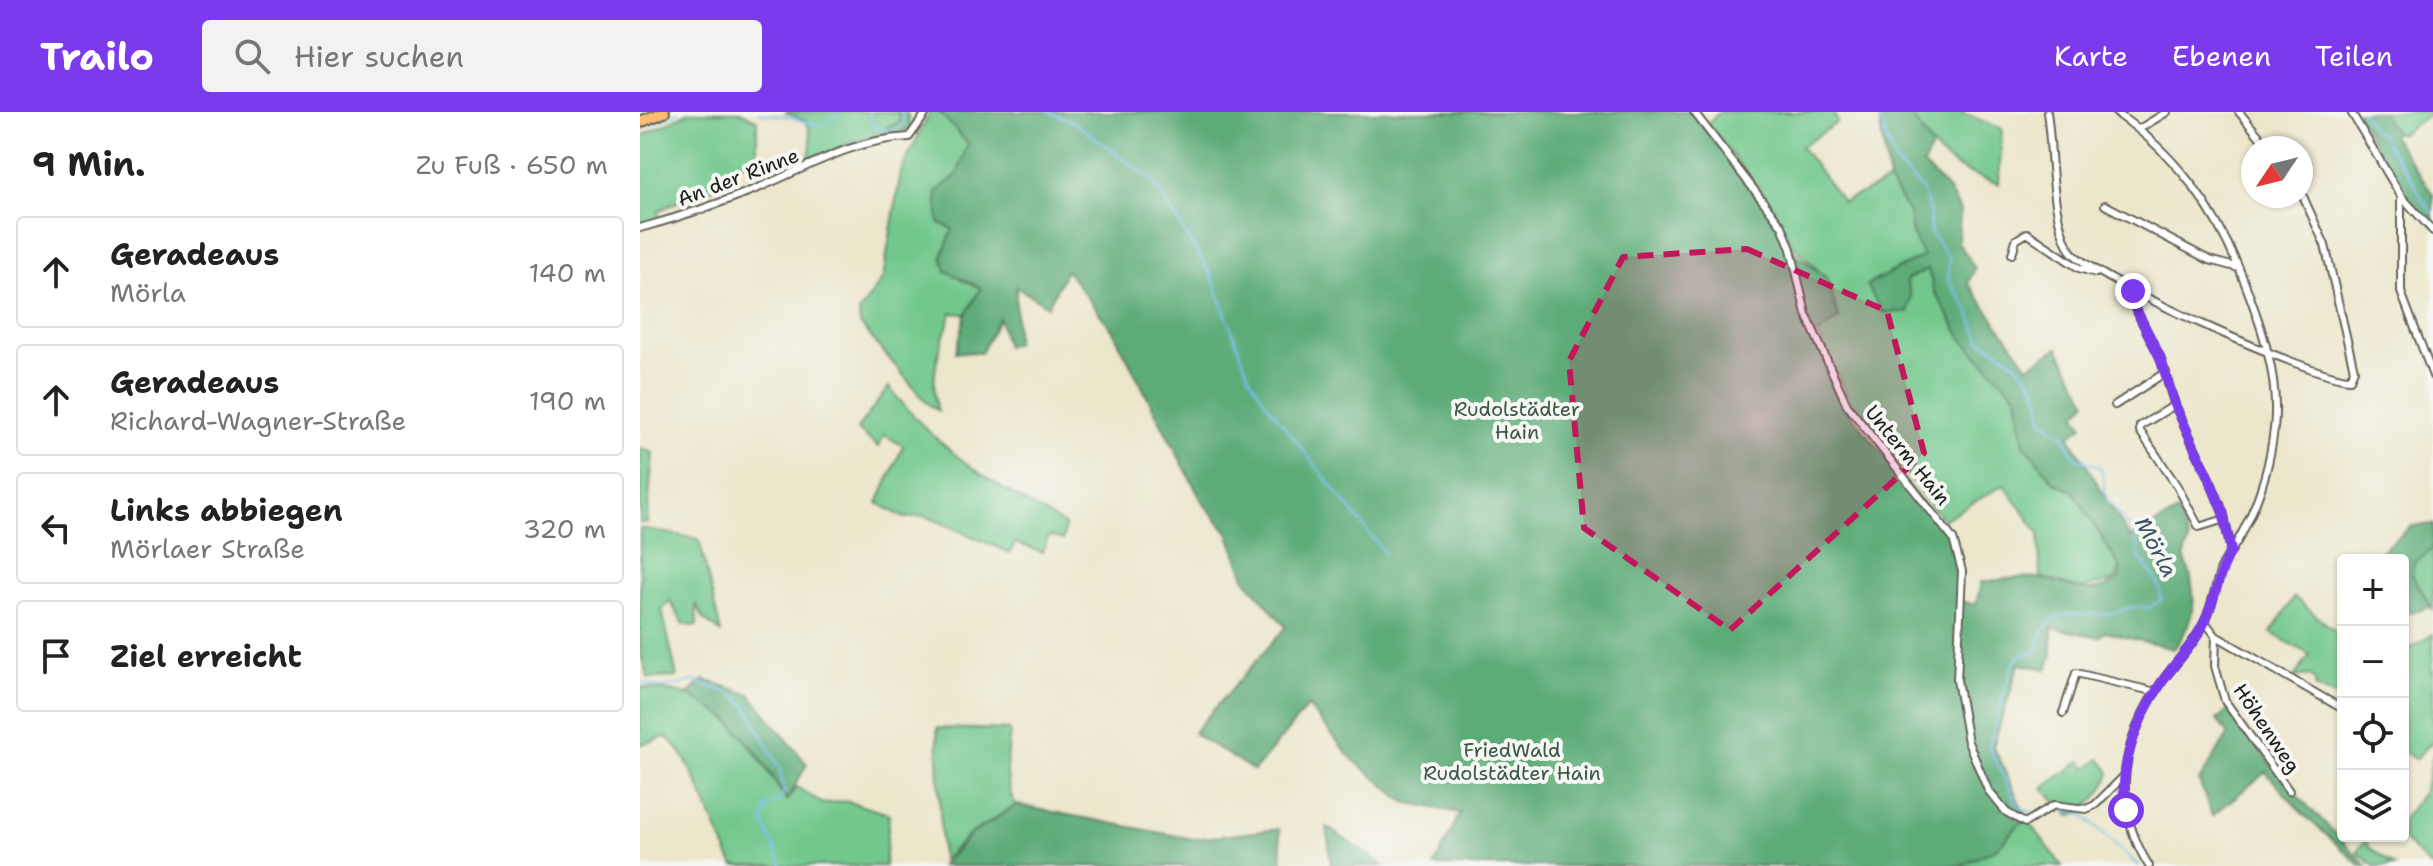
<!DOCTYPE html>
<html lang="de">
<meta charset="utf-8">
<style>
:root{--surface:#fff;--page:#f2f2f2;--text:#222;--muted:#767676;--line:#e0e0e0;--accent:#7c3aed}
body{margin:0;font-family:"Shantell Sans",sans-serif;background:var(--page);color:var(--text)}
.controls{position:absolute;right:24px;bottom:24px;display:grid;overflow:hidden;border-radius:8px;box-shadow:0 2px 6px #0004}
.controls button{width:72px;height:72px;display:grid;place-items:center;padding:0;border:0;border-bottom:2px solid var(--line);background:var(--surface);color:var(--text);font:40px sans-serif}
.compass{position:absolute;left:1601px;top:24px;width:72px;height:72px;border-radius:50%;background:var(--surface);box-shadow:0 2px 6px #0004;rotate:235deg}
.stop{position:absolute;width:24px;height:24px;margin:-18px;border:6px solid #7c3aed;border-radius:50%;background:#fff}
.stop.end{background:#7c3aed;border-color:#fff;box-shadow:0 2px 8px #0008}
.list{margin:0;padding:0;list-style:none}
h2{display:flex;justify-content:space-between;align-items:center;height:104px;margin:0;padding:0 32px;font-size:34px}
h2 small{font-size:26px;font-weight:400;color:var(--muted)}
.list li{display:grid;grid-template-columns:52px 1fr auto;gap:24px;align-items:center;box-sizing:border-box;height:112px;margin:0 16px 16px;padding:0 16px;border:2px solid var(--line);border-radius:8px}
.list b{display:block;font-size:30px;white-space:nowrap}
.list p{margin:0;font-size:26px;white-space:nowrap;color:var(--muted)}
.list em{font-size:26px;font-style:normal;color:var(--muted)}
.icon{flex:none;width:44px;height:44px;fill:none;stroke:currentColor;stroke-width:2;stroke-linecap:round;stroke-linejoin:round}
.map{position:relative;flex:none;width:1793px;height:754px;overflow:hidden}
header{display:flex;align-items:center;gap:48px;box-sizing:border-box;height:112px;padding:0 40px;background:var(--accent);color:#fff}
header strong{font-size:38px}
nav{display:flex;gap:44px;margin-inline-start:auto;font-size:28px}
.search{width:560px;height:72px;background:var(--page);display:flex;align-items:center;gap:20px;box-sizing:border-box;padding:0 28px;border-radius:8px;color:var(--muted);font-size:30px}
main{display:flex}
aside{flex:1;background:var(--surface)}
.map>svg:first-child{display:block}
.green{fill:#72c88c;stroke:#477254;stroke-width:2}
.forest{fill:#5dac78;stroke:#3c644a;stroke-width:2}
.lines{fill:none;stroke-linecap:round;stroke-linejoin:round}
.stream{stroke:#78bef0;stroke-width:2}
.minor-casing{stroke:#656359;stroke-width:10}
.primary-casing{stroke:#656359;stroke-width:14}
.minor{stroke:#fff;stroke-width:6}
.primary{stroke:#febb71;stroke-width:10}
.route{stroke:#7c3aed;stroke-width:10}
.marked{fill:#c2185b;fill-opacity:0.2;stroke:#c2185b;stroke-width:6;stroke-dasharray:16 10;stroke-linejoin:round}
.labels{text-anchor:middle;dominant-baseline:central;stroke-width:8;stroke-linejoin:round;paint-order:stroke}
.street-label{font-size:20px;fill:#1c1c1c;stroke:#f6f6f2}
.park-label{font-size:20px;fill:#3a5843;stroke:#f6f6f2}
.water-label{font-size:22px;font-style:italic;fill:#3c5566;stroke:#f6f6f2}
</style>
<header>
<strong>Trailo</strong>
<div class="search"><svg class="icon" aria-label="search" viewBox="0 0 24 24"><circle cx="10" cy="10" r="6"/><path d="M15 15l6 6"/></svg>Hier suchen</div>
<nav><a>Karte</a><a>Ebenen</a><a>Teilen</a></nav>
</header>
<main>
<aside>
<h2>9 Min.<small>Zu Fuß · 650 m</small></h2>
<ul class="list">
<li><svg class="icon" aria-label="ahead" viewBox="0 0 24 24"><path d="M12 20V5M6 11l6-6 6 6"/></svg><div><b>Geradeaus</b><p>Mörla</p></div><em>140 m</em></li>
<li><svg class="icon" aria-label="ahead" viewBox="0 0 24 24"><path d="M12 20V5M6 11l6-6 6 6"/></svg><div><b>Geradeaus</b><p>Richard-Wagner-Straße</p></div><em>190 m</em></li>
<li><svg class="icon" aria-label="left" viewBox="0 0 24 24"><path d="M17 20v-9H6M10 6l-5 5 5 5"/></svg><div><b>Links abbiegen</b><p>Mörlaer Straße</p></div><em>320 m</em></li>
<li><svg class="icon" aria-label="arrive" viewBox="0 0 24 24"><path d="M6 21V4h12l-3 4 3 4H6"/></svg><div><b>Ziel erreicht</b></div></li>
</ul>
</aside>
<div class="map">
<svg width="1793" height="754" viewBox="0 0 1793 754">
<rect width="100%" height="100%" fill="#f6f6f2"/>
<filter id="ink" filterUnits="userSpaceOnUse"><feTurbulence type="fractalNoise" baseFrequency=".0125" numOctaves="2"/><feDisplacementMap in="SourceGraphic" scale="16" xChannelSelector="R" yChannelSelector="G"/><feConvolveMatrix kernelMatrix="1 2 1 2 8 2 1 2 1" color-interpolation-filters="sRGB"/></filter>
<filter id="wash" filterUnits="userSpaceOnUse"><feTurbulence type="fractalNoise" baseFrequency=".006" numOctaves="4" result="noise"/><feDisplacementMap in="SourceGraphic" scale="32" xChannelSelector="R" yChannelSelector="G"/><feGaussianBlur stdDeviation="1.8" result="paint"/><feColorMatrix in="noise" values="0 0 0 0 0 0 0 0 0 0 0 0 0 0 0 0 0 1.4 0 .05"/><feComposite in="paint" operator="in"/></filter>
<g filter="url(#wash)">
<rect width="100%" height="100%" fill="#ece6ca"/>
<path class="green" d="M49,0h51l17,8v41l-27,6 -2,6 -7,-2 -8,6 4,8 -31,23 -5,-8 -23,11 3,11 -21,5v-90z
M145,0h113l2,10 -14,7 -1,5 -34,9 -44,20c5,-16 6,-26 -1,-42z
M290,0h9l29,31c-17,47 -14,88 -7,137l20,8 -15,26 -14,-1c-12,32 -24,64 -14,98l-12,-9 -66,-78 -1,-12 24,-34 18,-107z
M1080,0h113l5,10 -37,25 42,55 46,-21 20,32 3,20 11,23 -56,29 44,11 -5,-16 22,-11 6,22 29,49 54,56 3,28 27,47 7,11 19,9 47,76 -4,13 -37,9 -39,-12 -1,-44 -35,-48 -61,35 -93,-117 -32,-70 21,-15 -13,-40 -32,-32 -33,-55 -54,-67z
M1269,0h52l41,17 -3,55c-53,-18 -60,-25 -90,-72z
M1740,0h53l-32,22 -6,-2z
M249,275c49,64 106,99 176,138l-2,15 -14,-4 -7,16 -27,-9 -5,10 -84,-37 -22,2 -26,-15 25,-57 -19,-11 -6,12 -21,-18z
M0,336l13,5 -6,70h-7z
M0,416l59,11 22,93 -18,-13 -7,-16 1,23 -13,-1 -14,-24 -8,9 15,67 -29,1 -8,-25z
M1793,437v61l-21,-35 2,-12z
M1654,485l49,41v52l-8,6 -20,-9 1,-5 -6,-7 -16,2 16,-22 -39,-22z
M1793,522v107l-18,18 -12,-8v-98z
M0,575c14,3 29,3 43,7 49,12 78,67 103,106l11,-13 26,17 22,-3 44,13 -4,52h-151c-18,-30 -43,-117 -69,-129l-25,8z
M297,616l73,2c-2,25 -8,53 6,75l-46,29 -28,27z
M1793,643v111h-3l-31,-30h4v-17l21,-27z
M1460,647l10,13c-4,18 -22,38 -40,44l-27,-28 38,-27 5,7z
M1386,705l36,49h-103l37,-17z
M1728,724v10l26,20h-20l-17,-14z"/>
<path class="forest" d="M258,0h9l4,18 -26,4 1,-6 14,-6z
M299,0h752l79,100 24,40 32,26 13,40 -24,18 30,70 105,132 9,24 -1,38 18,5 5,-23c18,-2 39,-6 57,-4 30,3 51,26 82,-1v-10l-47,-76 -19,-9 -30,-38 -7,-48 -54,-56 -29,-49 -6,-22 -22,11 5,16 -3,16h-26l-15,-27 56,-29 -11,-23 -3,-20 -20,-32 -11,-69h31l23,35 -9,18 25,24 12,21 -2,32 17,26 -7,15 60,83 30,-18 29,53 -11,13 7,12 -14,10 61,102 48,-26 11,29 -5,15c14,37 14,60 -10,93l-69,-17 -6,5 -47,-9v27l-5,14 -28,-5 -26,82 33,71 -30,32 -37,17h-525l26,-53 -55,-11 -53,-43 -44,-53 -54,65 -61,-38 93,-106 -40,-47 -18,-48 -25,-29 -90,-172 -47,-61 -18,36 -32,-19v56l-10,3 -7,-28 -18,35 -25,-1 10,-38 15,-26 -35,-17 -4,-15 11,-27 -14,-6 -3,-31 21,-17 11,-32z
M1715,0h25l15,20 -3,3 41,59v32l-28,-31z
M1793,412v25l-19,14 -2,12 19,32 -20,6 -8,-8v-45h-25l-3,-4 37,-30z
M64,568l46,14 57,70 -20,36 -29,-46 -31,-36 -40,-24z
M1588,598l62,78 77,78h-6l-58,-52 -37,-42 -54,44 -13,-35 29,-46 -11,-15z
M377,693l176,34 86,-10 4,37h-342l29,-31z
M687,715l57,39h-53z"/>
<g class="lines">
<path class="stream" d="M118,0c10,4 17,2 26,4 23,4 37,19 55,-4
M229,0c3,16 14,21 29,19l5,-8 -2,-11
M409,0l25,10 79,59 59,96 37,99 17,27 118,149
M1237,0l18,50 28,28 7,23v19l19,26 -1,22 21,31 11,29c29,15 65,41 61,78l24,19 10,20 26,11 6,32c3,2 27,32 28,35 3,8 1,18 6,25 11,16 20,19 20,40l-12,8c-16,-5 -21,2 -36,5 -42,7 -64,-15 -77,40l-17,3 -8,13 -22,78 30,60 14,6
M1721,0l15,21h5c8,20 25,34 35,53 5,11 7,17 17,26
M0,17l38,-17
M0,571l25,5 29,-7 36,12 16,12 34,64 4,23 -4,9 -13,5 -4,16 19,44
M1414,697l28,5 57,52"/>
</g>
</g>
<g filter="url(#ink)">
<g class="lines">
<defs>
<path id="minor" d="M1054,0l88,114 9,23 15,65 41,91 106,134 9,32 -5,109 11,62 20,48 18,22 19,11 29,-18 32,4 9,-4 27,-27
M1407,0c6,39 3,103 23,138 17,27 246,129 280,129l4,-9 -29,-125 -24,-53
M1475,0c61,42 100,96 127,164 19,48 38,101 32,153 -4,35 -15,72 -32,104 -6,12 -16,23 -21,36 -6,17 -8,35 -16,52 -10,22 -28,40 -42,59 -42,60 -53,123 -14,186
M1599,0l30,36
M1711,0l50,84 32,35
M1499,17l28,-17
M1761,84v96l32,84
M1465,93l104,55 30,8
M0,116c40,-11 79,-24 118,-40 50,-21 96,-49 151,-51l18,-25
M1372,142l4,-14 11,-7 52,35 17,5
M1493,179l-3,7 30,59 15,48 36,78 12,29 8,39
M1475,293l51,-33
M1535,293l-35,21v5l37,55 22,41 26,-8
M1565,510l11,14 127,73
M1576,524l-1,30 10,35 64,90
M1423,601l13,-40 80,19"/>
<path id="primary" d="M0,10l24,-10"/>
</defs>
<use href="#minor" class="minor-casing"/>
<use href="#primary" class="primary-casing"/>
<use href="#minor" class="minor"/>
<use href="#primary" class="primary"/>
</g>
</g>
<g class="lines" filter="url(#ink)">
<path class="route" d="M1486,698c-9,-43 12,-92 36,-128 14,-21 33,-38 43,-61 11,-23 13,-48 26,-70l-8,-39 -12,-29 -36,-78 -15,-48 -30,-59 3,-7"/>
</g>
<path class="marked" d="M1107,137l140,62 37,142 -194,177 -146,-102 -15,-167 54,-104z"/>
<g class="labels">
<g class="street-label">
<text transform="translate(98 65) rotate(-21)">An der Rinne</text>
<text transform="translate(1268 343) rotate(51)">Unterm Hain</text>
<text transform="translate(1627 616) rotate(56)">Höhenweg</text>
</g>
<g class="park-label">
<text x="877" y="297">Rudolstädter<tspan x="877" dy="23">Hain</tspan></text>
<text x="872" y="638">FriedWald<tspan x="872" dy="23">Rudolstädter Hain</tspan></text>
</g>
<g class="water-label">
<text transform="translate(1516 435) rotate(62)">Mörla</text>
</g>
</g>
</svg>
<div class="controls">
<button>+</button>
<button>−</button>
<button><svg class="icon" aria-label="locate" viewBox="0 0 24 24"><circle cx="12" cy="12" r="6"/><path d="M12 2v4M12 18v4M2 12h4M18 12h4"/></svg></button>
<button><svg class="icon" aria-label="layers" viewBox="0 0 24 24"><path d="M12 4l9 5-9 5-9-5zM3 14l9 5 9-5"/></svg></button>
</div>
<svg class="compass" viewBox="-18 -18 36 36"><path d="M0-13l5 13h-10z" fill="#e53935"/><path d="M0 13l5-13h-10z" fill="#767676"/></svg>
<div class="stop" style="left:1486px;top:698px"></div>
<div class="stop end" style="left:1493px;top:179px"></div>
</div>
</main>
